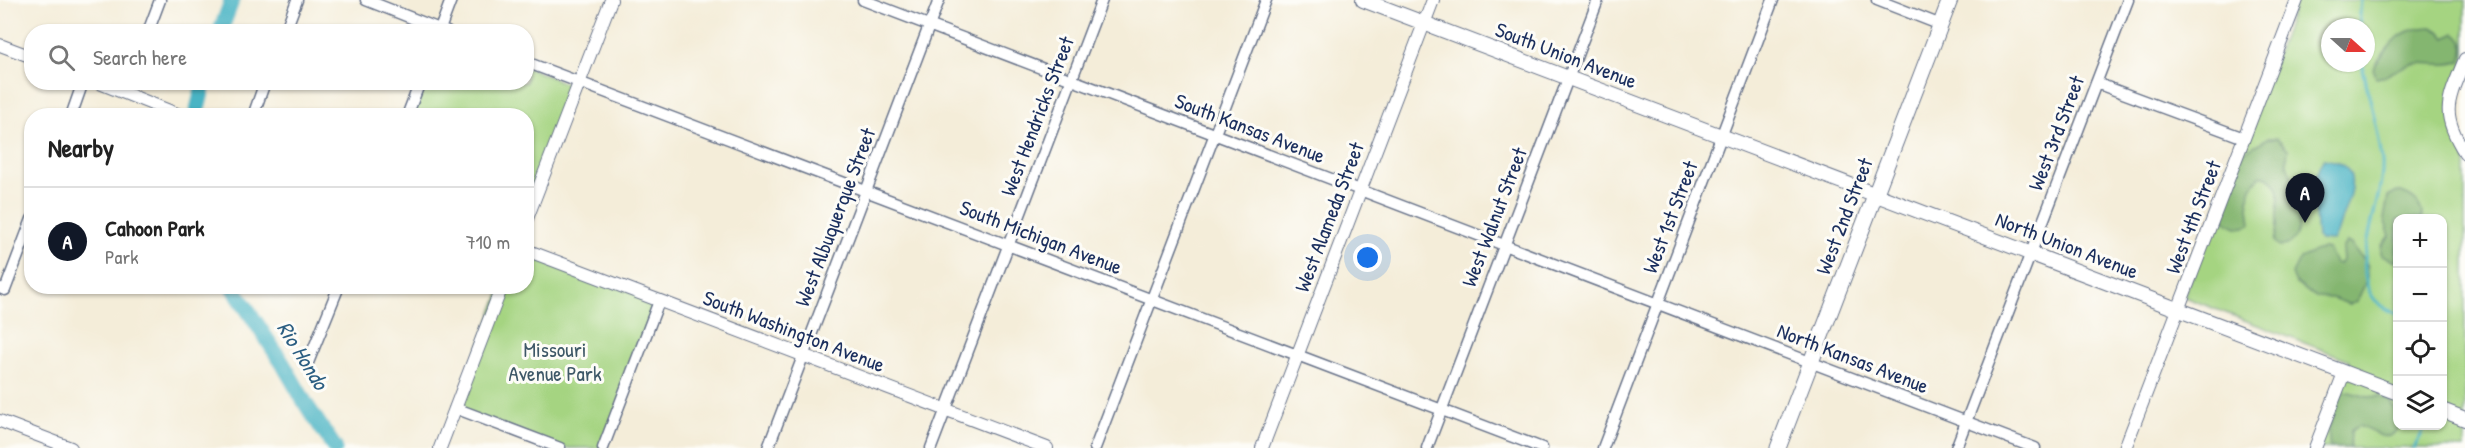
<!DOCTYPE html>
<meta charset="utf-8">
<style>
:root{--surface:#fff;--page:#f6f6f6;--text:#222;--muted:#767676;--line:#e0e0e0;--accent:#111827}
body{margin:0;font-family:"Patrick Hand",sans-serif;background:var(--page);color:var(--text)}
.controls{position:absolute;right:18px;bottom:18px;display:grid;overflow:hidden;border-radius:12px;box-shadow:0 2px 4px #0004}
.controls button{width:54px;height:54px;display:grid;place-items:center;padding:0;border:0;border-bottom:2px solid var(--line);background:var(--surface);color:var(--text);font:30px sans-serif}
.compass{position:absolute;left:2321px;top:18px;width:54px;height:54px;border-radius:50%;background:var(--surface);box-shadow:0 2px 4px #0004;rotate:111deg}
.you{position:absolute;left:1368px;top:258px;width:21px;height:21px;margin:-15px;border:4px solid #fff;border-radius:50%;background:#1a73e8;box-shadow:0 0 0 9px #1a73e833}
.badge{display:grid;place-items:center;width:39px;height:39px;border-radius:50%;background:var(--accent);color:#fff;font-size:20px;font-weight:700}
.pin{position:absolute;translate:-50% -50px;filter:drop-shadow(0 2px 3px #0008)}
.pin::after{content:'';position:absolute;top:32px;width:21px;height:18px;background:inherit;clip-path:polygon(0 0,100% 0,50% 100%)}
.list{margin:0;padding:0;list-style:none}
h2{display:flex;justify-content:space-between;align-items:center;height:78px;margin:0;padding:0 24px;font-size:26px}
h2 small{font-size:20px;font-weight:400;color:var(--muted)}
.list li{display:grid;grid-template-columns:39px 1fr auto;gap:18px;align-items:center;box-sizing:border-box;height:108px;padding:0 24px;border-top:2px solid var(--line)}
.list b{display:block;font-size:22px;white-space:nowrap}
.list p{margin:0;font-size:20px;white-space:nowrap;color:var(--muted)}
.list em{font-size:20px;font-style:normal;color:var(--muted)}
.icon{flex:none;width:33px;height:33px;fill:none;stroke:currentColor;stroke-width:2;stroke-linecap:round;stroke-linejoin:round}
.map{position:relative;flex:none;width:2465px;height:448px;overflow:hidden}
.search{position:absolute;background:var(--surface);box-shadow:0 2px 4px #0004;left:24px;top:24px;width:510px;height:66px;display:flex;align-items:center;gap:15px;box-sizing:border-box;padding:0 21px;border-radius:24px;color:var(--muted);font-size:22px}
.panel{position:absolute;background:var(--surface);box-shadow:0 2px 4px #0004;left:24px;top:108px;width:510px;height:186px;border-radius:24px}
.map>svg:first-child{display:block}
.green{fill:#a5d481;stroke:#608270;stroke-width:1.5;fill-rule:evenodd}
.forest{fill:#84b66f;stroke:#507266;stroke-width:1.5}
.water{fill:#48b4c4;stroke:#327291;stroke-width:1.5}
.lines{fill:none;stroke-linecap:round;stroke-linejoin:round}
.stream{stroke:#48b4c4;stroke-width:3}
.river{stroke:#48b4c4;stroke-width:16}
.minor-casing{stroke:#677289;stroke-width:13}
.tertiary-casing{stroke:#677289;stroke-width:14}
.secondary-casing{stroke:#677289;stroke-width:16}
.primary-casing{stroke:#677289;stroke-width:17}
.minor{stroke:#fff;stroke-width:10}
.tertiary{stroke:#fff;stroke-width:12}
.secondary{stroke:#fff;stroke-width:14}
.primary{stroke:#fff;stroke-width:15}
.labels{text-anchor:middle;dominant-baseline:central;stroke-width:6;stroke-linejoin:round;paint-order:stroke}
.street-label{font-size:21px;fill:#1b2f5e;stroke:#fdfcf7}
.park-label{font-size:21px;fill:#3e5867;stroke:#fdfcf7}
.water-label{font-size:22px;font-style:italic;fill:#2b5e82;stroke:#fdfcf7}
</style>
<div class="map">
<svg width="2465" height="448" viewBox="0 0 2465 448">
<rect width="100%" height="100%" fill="#fdfcf7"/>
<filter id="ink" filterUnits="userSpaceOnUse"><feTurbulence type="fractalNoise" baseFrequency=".0167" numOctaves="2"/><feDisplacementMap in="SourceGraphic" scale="12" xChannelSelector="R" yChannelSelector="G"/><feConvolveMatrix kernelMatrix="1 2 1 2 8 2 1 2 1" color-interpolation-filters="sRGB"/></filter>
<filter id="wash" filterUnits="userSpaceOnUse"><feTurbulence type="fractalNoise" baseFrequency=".008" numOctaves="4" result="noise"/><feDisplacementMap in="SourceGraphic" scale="24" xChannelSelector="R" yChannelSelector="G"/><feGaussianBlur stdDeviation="1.35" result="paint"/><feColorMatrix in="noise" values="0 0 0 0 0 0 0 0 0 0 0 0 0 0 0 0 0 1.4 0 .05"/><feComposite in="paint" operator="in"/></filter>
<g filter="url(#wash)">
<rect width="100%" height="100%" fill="#f4edd9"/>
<path class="green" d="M2297,0h168v59l-16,45 16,49v295h-150l34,-88 -165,-63zM2330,27h36v36h-36zM2398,219h44v207h-44z
M527,67l42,18 7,-5 -49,131 -1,-95h-115l12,-33 103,-1z
M527,250l132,51 -56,147h-43l-105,-40 47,-121 24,-1z"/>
<path class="forest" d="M2432,27l9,5 5,6 9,-5c10,6 10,17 6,28 -15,7 -33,0 -49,3 -12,2 -23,13 -36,14l-3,-8 1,-4c20,-25 24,-38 58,-39z
M2268,138h9l11,11c0,4 -2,10 -1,14 1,8 6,15 8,23 5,17 11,61 -16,60l-5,-5c3,-10 3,-14 3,-24 -1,-14 8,-25 -5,-37 -4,-4 -7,-5 -12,-4l-9,12 -3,11 3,25c-11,8 -25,1 -31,-11l23,-61z
M2397,192c14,3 26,11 25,26l-24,1 -2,42 -14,-6c-4,-9 3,-13 8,-19l-6,-17 4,-22z
M2346,242c7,2 6,4 10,9 3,4 7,6 10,11 7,12 -5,28 -9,40l-8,2 -17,-6 -16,-1 -20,-13 -4,-10 8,-16 23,-10 5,1 7,14 3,1 5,-4 -1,-11z
M2345,391l23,6 11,-1 10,5 8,12 1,13h2c-13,21 -25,5 -42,0l-7,5 -1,17h-20l-2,-17 13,-36z"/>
<path class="water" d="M2324,159c48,7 20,44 13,75l-4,7 -13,-1 -3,-3c-2,-21 -7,-61 7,-78z"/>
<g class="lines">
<path class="stream" d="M2359,27l2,-27
M2362,63c6,33 17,66 20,99 3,39 -35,106 -7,138 6,6 15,11 23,15
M2414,448l12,-22"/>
<path class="river" d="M220,32l12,-32
M196,116l8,-34
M232,286l51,78 24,42 28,42"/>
</g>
</g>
<g filter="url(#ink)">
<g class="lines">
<defs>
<path id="minor" d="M366,0l81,32
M863,0l1172,448
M1877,0l64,25
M148,32l12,-32
M285,32l12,-32
M439,32l12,-32
M526,62l1016,386
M2096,83l148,55
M71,116l12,-34
M253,116l12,-34
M407,116l13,-34
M0,288l5,2 27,-71
M307,365l32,-79
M455,408l105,40
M603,448l56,-147
M768,448l171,-448
M931,448l171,-448
M1095,448l171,-448
M1427,448l171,-448
M1603,448l170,-448
M1956,448l172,-448"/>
<path id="tertiary" d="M0,45l32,12
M2465,59c-17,42 -26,53 0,94
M97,82l85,34
M526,221l85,-221
M526,250l521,198
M0,421l71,27
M440,448l62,-162
M1262,448l171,-448
M2125,448l172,-448
M2315,448l29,-75"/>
<path id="secondary" d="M1363,0l1035,393
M2442,410l23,9"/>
<path id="primary" d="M1778,448l172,-448"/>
</defs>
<use href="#minor" class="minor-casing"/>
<use href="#tertiary" class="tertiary-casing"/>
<use href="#secondary" class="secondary-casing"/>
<use href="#primary" class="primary-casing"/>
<use href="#minor" class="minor"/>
<use href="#tertiary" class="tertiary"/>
<use href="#secondary" class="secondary"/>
<use href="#primary" class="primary"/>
</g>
</g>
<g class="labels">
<g class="street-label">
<text transform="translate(1566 55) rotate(21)">South Union Avenue</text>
<text transform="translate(1037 116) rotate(-69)">West Hendricks Street</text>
<text transform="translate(1250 128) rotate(21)">South Kansas Avenue</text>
<text transform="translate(2056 133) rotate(-69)">West 3rd Street</text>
<text transform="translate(1844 216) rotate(-69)">West 2nd Street</text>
<text transform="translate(835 217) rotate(-69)">West Albuquerque Street</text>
<text transform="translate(1329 217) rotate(-69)">West Alameda Street</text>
<text transform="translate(1494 217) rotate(-69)">West Walnut Street</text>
<text transform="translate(1670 217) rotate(-69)">West 1st Street</text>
<text transform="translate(2193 217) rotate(-69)">West 4th Street</text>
<text transform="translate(1041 237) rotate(21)">South Michigan Avenue</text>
<text transform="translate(2067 245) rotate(21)">North Union Avenue</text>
<text transform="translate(794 331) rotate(21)">South Washington Avenue</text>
<text transform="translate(1853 358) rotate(21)">North Kansas Avenue</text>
</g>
<g class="park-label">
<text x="555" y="349">Missouri<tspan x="555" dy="24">Avenue Park</tspan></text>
</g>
<g class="water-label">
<text transform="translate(303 355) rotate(58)">Rio Hondo</text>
</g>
</g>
</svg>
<div class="controls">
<button>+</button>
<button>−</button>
<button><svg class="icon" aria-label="locate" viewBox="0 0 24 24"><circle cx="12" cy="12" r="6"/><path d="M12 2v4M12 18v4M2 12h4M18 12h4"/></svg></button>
<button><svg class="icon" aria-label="layers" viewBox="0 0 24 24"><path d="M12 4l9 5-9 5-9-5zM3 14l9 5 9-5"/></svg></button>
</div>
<svg class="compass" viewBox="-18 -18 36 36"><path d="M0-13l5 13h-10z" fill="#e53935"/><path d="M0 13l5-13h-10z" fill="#767676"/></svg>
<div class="you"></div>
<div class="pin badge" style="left:2305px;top:223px">A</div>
<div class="search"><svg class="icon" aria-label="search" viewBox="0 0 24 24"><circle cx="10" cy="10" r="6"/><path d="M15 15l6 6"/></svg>Search here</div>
<section class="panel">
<h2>Nearby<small></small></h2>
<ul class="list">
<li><span class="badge">A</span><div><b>Cahoon Park</b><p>Park</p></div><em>710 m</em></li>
</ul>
</section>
</div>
